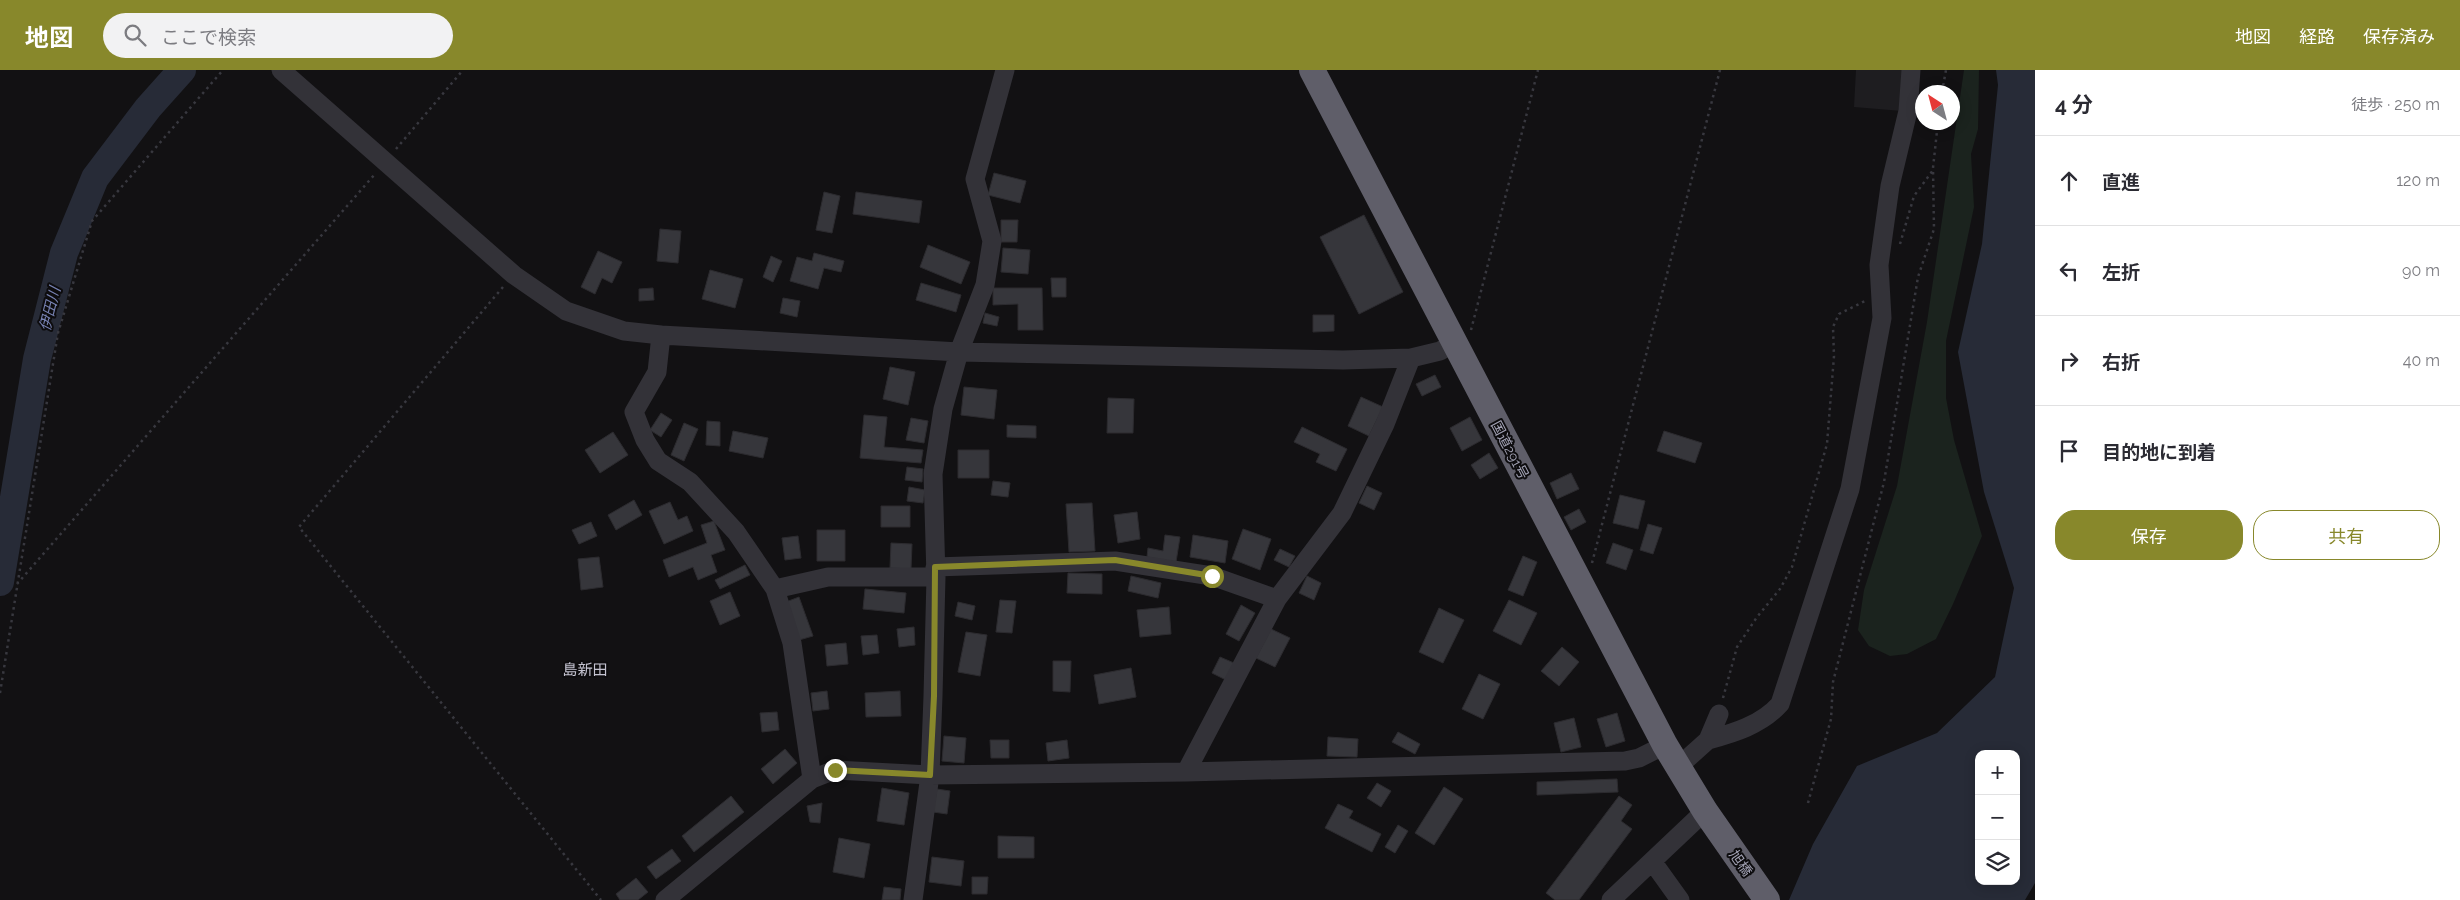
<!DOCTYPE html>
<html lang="ja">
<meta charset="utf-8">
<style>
:root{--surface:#fff;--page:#f2f2f3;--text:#2b2b33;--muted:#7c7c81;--line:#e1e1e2;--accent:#88882b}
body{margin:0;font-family:Raleway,"Noto Sans JP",sans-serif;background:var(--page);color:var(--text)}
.controls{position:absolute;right:15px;bottom:15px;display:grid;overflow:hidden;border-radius:10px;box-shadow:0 2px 12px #0003}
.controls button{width:45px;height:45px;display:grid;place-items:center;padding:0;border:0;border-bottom:1px solid var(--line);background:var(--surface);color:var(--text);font:25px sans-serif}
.compass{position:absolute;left:1915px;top:15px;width:45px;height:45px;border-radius:50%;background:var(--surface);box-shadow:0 2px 12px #0003;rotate:324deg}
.stop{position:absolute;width:15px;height:15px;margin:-11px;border:4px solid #88882b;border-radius:50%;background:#fff}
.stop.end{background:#88882b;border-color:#fff;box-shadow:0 1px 5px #0008}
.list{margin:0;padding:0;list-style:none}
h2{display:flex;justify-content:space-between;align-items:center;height:65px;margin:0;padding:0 20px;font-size:21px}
h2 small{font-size:16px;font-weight:400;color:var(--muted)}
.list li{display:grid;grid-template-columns:32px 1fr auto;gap:15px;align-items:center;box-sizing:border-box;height:90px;padding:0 20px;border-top:1px solid var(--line)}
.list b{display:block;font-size:19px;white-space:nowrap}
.list em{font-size:16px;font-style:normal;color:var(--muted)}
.actions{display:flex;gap:10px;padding:15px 20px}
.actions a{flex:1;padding:11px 0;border:1px solid var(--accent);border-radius:20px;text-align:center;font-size:18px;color:var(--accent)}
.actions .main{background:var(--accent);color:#fff}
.icon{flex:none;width:28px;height:28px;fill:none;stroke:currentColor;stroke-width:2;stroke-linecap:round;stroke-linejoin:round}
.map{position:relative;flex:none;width:2035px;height:830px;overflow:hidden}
header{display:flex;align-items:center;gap:30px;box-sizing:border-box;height:70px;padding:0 25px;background:var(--accent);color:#fff}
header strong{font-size:24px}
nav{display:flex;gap:28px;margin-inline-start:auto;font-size:18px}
.search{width:350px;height:45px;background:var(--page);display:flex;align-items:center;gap:12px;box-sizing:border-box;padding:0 18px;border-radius:28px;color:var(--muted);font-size:19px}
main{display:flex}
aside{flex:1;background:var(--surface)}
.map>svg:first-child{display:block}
.built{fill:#1e1d20}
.green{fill:#1b231e}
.water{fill:#272b37;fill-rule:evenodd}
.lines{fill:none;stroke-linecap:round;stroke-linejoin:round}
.river{stroke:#272b37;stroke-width:28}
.building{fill:#36363b;stroke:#2c2b2f}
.path{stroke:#38383f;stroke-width:2.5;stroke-dasharray:2.5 4;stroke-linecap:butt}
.minor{stroke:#333238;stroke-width:19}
.highway{stroke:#5f5e69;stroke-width:26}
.route{stroke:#88882b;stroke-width:6}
.labels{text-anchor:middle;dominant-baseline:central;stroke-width:4;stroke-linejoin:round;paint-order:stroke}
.street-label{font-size:14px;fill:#a2a2b4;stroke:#0d0c0e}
.water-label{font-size:15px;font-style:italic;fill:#7782b2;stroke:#0d0c0e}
.neighbourhood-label{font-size:15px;fill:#c4c3d0;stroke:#0d0c0e}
</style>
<header>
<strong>地図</strong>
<div class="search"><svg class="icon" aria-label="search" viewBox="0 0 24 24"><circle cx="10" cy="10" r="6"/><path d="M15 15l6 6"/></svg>ここで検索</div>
<nav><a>地図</a><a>経路</a><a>保存済み</a></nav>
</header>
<main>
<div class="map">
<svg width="2035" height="830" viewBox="0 0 2035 830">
<rect width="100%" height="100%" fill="#121113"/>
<path class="built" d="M1856,0h50l-4,41 -48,-4z"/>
<path class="green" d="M1964,0h15l-1,59 -7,25 3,53 -28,134v57l8,42 28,96 -29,68 -17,35 -29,15 -17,2 -21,-10 -11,-16 6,-40 33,-104 30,-164z"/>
<path class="water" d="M1996,0h39v813l-10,17h-236l24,-56 44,-78 80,-33 58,-56 19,-89 -30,-96 -26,-140 24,-108 16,-159zM1979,684h37v127h-37z"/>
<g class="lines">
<path class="river" d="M0,512l37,-223 27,-106 31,-75 53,-70 34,-38"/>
</g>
<path class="building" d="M994,103l32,8 -6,22 -32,-8z
M824,122l16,4 -8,37 -16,-3z
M856,122l66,9 -3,22 -66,-9z
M1364,145l39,77 -44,22 -39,-77z
M1001,150h17l-1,22h-16z
M660,159l21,2 -3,32 -21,-2z
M928,175l42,17 -9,22 -41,-17z
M1003,178l27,2 -2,24 -27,-2z
M598,181l24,11 -10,21 -10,-5 -7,16 -14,-7z
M814,183l30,8 -3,11 -17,-4 -6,21 -28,-8 7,-24 15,4z
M771,186l11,5 -9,21 -10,-5z
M710,200l33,9 -8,29 -33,-9z
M1051,208h15v19h-14z
M921,213l40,12 -5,17 -40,-12z
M653,218l1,12 -15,1v-12z
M993,218h49l1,42h-25v-26l-25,1z
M783,228l17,3 -3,16 -17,-4z
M985,243l14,4 -2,9 -14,-3z
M1313,245h21v16l-21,1z
M890,297l25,5 -7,33 -25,-6z
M1435,305l6,12 -19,9 -6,-12z
M964,317l33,3 -3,29 -33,-4z
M1361,327l22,10 -14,29 -21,-10z
M1108,328l26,1 -1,34h-26z
M661,343l11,7 -11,17 -11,-7z
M864,345l23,2 -3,30 39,3 -2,13 -61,-5z
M1470,347l12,23 -20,11 -12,-23z
M911,348l17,3 -4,22 -18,-3z
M707,351l13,1v24l-14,-1z
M684,353l14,6 -14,32 -13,-6z
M1007,355l29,1v12l-29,-1z
M1302,357l45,22 -11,22 -20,-9 4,-8 -26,-12z
M733,361l35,7 -5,20 -34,-7z
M1664,361l38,12 -7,20 -38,-12z
M613,362l15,23 -28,18 -15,-23z
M958,380h31v28h-31z
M1489,383l9,15 -18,11 -9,-14z
M907,397l16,2 -1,13 -17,-2z
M1571,403l8,16 -22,10 -7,-16z
M993,411l17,2 -2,14 -17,-2z
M1367,416l15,7 -8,17 -15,-7z
M909,417l16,3 -2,13 -16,-2z
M1620,425l25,6 -7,28 -25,-6z
M634,430l8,15 -26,15 -8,-15z
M670,432l8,18 9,-4 6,15 -29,13 -15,-33z
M1092,433l3,48 -26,1 -3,-48z
M881,436h29v21h-29z
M1579,439l7,13 -15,8 -7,-13z
M1137,442l3,27 -22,4 -4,-28z
M714,451l11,29 -14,5 6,17 -19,8 -5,-13 -24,10 -6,-17 44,-17 -6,-18z
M591,452l6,14 -18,8 -7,-14z
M1648,454l14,4 -9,26 -13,-4z
M1243,459l28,10 -11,31 -28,-11z
M817,460h28v31h-28z
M1165,465l15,2 -4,25 -29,-5 1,-9 15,3z
M1193,465l35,6 -3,22 -35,-6z
M798,466l3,22 -16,2 -3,-22z
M891,473l21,1 -1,25 -21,-1z
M1613,473l20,7 -7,20 -20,-7z
M1280,479l15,7 -6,11 -15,-7z
M1523,486l14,6 -14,34 -15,-6z
M599,487l4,30 -22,3 -3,-31z
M745,495l5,10 -30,14 -5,-9z
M1068,503l34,1v20l-35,-1z
M1131,506l30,7 -3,15 -30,-7z
M1307,506l14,7 -7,17 -15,-7z
M865,519l41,4 -2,20 -41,-4z
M730,522l10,24 -20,9 -10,-24z
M799,527l14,39 -14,4 -13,-38z
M1000,530l16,1 -4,32 -16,-1z
M1509,530l28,13 -16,32 -28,-14z
M958,532l17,4 -3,14 -17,-4z
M1241,535l14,8 -16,28 -13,-7z
M1169,537l2,27 -31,3 -3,-27z
M1439,538l25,12 -21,43 -24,-11z
M914,557l1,18 -16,2 -2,-18z
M1271,559l19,9 -15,29 -19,-9z
M966,562l21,3 -7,41 -22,-4z
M877,565l2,18 -16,2 -2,-19z
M846,573l2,21 -21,2 -2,-21z
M1562,577l17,15 -20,24 -18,-15z
M1220,587l14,6 -8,17 -14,-7z
M1053,591h18l-1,31 -17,-1z
M1131,598l5,29 -37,7 -5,-29z
M1479,604l21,10 -17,35 -21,-10z
M827,621l2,18 -16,2 -2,-18z
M900,621l1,25 -35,1 -1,-24z
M777,642l2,18 -17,2 -2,-19z
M1617,643l8,28 -19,6 -9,-28z
M1574,648l7,29 -20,5 -7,-29z
M1398,662l22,12 -5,10 -23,-12z
M944,666l22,2 -2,25 -22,-2z
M1328,667l30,2 -1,18 -30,-1z
M990,670h19v18h-18z
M1067,670l2,18 -21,3 -2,-18z
M785,679l12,14 -24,21 -12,-15z
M1617,709l1,13 -81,3v-13z
M1377,713l14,8 -10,16 -14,-9z
M1444,717l19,12 -29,46 -19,-12z
M882,718l27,5 -5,32 -27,-4z
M937,719l13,2 -3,23 -14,-2z
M731,726l13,16 -50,40 -12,-16z
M1619,726l13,9 -11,16 11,8 -53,71h-24l-9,-7z
M822,733l-2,20 -10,-1 -3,-16z
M1338,734l15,7 -4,7 32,16 -9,18 -47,-24z
M1398,755l10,6 -13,22 -10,-6z
M998,766l36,1v21h-36z
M839,768l31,6 -6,34 -31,-6z
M672,779l9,12 -25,18 -9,-12z
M932,787l32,4 -3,25 -32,-4z
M972,807h16l-1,17h-15z
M636,808l12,14 -10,8h-18l-4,-6z
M884,817l17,2 -1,11h-18z"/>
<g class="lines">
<path class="path" d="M1942,22l4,-22
M396,79l67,-79
M1900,174l14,-48 19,-26
M503,217l-204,240 302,373
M1471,260l67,-260
M1592,493l128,-493
M17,514l358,-410
M0,623l58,-360 34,-112 131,-151
M1723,628l14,-51 20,-30 23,-28 12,-22 35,-123 7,-88 -1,-29 6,-13 26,-13
M1808,733l23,-84 2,-37 51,-200 34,-205 16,-48 -1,-61 5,-46"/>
<path class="minor" d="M281,0l233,205 52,36 58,20 37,4 298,17 384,8 68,-2 29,-7 14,-8
M661,265l-4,37 -23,40 11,28 13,21 32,21 46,50 39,57 17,54 20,136
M935,497l180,-6 97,15 65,23
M775,519l53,-12h108
M1708,670c26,-7 53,-15 72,-36l70,-215 32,-171 -3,-53 11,-79 18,-75 3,-41
M1679,696l29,-26 11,-26
M1186,702l91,-173 65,-86 43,-89 26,-66
M1652,791l28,39
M665,830l147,-121 23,-9 95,5 256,-3 439,-11 14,-3 26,-13
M913,830l17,-125 3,-79 3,-119 -3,-103 10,-65 16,-57 26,-67 7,-44 -17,-62 30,-109
M1611,830l94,-89"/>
<path class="highway" d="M1312,0l353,675 40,66 62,89"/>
</g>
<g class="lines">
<path class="route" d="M835,700l95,5 4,-79 1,-129 180,-7 97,16"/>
</g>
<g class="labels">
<g class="street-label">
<text transform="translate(1510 380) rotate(62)">国道291号</text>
<text transform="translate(1741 793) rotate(55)">旭橋</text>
</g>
<g class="water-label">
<text transform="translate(50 239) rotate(-76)">伊田川</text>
</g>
<g class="neighbourhood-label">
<text x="585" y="600">島新田</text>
</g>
</g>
</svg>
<div class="controls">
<button>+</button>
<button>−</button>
<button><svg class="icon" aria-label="layers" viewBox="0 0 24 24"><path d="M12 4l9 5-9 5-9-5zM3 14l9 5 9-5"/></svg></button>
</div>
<svg class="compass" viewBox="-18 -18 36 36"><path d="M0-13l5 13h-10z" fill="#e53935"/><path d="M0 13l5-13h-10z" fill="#7c7c81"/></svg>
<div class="stop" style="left:1212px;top:506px"></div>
<div class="stop end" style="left:835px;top:700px"></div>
</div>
<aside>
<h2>4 分<small>徒歩 · 250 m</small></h2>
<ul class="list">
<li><svg class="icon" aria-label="ahead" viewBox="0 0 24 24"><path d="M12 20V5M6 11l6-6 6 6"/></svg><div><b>直進</b></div><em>120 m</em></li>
<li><svg class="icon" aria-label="left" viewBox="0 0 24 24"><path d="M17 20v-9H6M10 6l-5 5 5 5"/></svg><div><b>左折</b></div><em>90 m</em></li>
<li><svg class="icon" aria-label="right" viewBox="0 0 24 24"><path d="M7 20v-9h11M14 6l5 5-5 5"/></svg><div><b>右折</b></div><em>40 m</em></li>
<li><svg class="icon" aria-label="arrive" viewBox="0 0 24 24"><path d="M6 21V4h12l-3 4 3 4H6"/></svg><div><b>目的地に到着</b></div></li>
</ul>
<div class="actions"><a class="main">保存</a><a>共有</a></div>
</aside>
</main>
